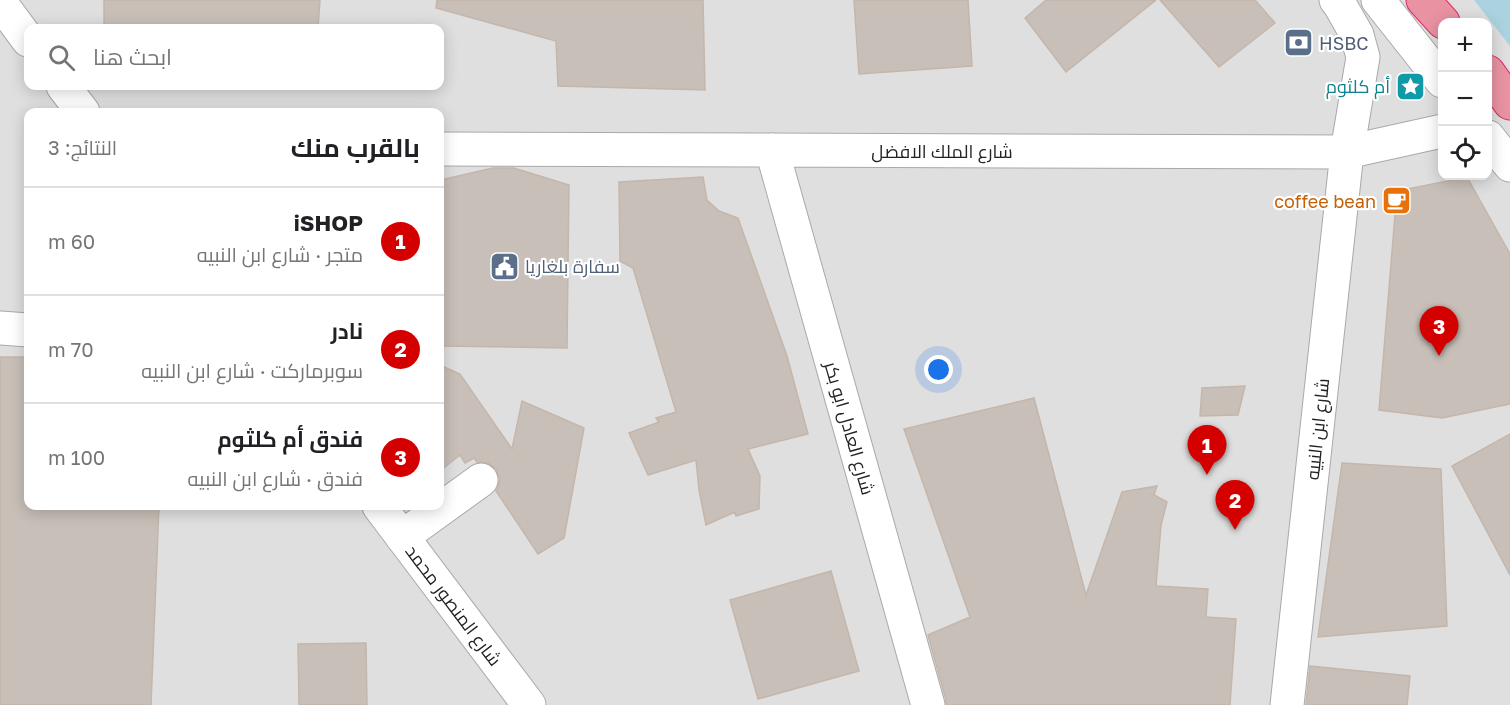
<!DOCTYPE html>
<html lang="ar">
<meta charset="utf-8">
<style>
:root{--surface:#fff;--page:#f2f2f2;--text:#202124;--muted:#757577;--line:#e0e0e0;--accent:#d40000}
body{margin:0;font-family:"Golos Text",Cairo,sans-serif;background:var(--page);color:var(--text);direction:rtl}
.controls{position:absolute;right:18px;top:18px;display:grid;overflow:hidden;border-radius:12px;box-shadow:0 3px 15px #0003}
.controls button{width:54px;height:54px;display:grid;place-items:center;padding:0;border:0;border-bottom:2px solid var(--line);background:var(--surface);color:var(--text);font:30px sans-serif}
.you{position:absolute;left:939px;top:370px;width:21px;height:21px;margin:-15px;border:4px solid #fff;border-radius:50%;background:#1a73e8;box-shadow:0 0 0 9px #1a73e833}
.badge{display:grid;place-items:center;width:39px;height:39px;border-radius:50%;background:var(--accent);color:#fff;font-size:20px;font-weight:700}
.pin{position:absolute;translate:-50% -50px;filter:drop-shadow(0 2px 3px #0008)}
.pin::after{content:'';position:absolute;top:32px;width:21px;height:18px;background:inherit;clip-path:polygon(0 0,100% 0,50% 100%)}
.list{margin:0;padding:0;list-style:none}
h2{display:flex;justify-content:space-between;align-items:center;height:78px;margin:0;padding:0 24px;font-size:26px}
h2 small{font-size:20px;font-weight:400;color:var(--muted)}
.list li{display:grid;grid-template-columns:39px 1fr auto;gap:18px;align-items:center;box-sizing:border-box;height:108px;padding:0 24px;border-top:2px solid var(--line)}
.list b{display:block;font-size:22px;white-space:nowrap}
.list p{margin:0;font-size:20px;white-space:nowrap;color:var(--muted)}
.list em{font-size:20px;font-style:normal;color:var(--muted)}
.icon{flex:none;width:33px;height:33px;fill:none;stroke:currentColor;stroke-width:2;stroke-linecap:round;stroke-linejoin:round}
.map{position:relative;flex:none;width:1510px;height:705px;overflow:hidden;direction:ltr}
.search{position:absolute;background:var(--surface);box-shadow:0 3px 15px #0003;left:24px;top:24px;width:420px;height:66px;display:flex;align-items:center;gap:15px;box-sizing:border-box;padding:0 21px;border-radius:12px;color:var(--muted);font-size:22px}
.panel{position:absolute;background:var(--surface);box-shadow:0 3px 15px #0003;left:24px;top:108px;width:420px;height:402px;border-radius:12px;direction:rtl}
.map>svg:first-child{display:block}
.residential{fill:#e0dfdf;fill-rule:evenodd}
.water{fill:#aad3df}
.building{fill:#c7bfb8;stroke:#c4b6ab;stroke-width:1.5}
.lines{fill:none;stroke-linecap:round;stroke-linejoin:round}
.minor-casing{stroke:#a9a9a9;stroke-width:35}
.highway-casing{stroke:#dc2a67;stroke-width:35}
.minor{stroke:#fff;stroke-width:33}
.highway{stroke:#e892a2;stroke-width:33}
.labels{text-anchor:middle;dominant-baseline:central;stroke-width:4.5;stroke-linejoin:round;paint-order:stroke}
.service-label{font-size:18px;fill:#4e5e75;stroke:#fff;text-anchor:start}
.culture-label{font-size:18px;fill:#0d838f;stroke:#fff;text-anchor:end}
.street-label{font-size:18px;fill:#222;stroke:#fff}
.food-label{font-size:18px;fill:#c56008;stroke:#fff;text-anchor:end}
</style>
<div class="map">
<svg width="1510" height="705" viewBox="0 0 1510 705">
<rect width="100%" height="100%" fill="#f2efe9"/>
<path class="residential" d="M0,0h1510v705h-1510zM1442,22h46v154h-46zM28,28h412v58h-412zM28,112h412v394h-412z"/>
<path class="water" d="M1474,0h36v46z"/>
<path class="building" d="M104,0h216l-2,28h-214z
M437,0h266l2,90 -147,-4 -2,-45 -120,-33z
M854,0h114l4,66 -113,8z
M1046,0h110l-90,72 -41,-54z
M1160,0h95l20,23 -56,44z
M493,168h21l55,17 -2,163 -127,-2v-166z
M703,177l4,23 12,11 19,7 49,138 21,78 -60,15 12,27 -1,33 -23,7 -1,-4 -29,13 -7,-35 -3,-30 -48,15 -19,-42 30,-11 -3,-4 20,-6 -43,-144 -13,-7 -1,-79z
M1467,177l43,77v150l-68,14 -63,-8 18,-219z
M0,357h28v149h131l-8,199h-151z
M440,365l20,9 52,75 10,-48 62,27 -20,110 -26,16 -42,-63 2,-4 2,-8 -4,-10 -8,-6 -11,-1 -3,-4 -9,5 -5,-8 -20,16z
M1245,386l-7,29 -38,1 2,-28z
M1034,398l52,197 36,-103 35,-6 -3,9 13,7 -6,23 -5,61 52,3 -2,28 30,2 -6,86h-284v-5l-18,-65 42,-18 -66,-188z
M1510,434v141l-58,-109z
M1342,463l99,6 6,157 -129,11z
M831,571l28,100 -101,28 -28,-99z
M366,643l1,62h-68l-1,-61z
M1310,666l100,10 -3,29h-101z"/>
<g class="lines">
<defs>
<path id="minor" d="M1378,0l64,81
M0,2l28,38
M63,86l20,26
M1488,137l22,28
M440,149l907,3 95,-21
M772,150l156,555
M0,328l28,2
M379,506l150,199
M402,537l79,-57
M1287,705l60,-553 16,-95 -6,-22 -17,-30 -4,-5"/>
<path id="highway" d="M1423,0l20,22
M1488,72l22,31"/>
</defs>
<use href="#minor" class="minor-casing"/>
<use href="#highway" class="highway-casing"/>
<use href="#minor" class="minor"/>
<use href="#highway" class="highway"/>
</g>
<defs>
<symbol id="bank-square" viewBox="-11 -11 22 22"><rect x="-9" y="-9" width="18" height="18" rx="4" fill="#5c6f8a" stroke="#fff"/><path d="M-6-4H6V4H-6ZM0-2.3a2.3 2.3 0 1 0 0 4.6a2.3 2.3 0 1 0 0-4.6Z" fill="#fff"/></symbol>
<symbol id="sight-square" viewBox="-11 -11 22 22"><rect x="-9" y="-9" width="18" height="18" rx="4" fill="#0f9aa8" stroke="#fff"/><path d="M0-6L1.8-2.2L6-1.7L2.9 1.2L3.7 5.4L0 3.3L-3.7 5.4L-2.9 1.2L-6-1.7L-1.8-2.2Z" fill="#fff"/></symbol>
<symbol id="cafe-square" viewBox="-11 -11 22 22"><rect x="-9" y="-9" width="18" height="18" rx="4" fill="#e8710a" stroke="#fff"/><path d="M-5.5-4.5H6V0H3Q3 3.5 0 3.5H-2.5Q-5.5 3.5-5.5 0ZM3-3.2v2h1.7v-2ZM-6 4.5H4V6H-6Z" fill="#fff"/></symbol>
<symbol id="civic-square" viewBox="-11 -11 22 22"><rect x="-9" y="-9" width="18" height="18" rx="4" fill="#5c6f8a" stroke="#fff"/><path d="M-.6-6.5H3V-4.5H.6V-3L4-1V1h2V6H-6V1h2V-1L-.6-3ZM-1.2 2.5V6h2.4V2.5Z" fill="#fff"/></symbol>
</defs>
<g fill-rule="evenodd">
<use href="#bank-square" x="1282" y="26" width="33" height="33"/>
<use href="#sight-square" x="1394" y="70" width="33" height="33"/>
<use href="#cafe-square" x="1380" y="184" width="33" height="33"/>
<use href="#civic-square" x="488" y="250" width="33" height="33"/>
</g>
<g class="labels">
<g class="service-label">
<text x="1319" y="43">HSBC</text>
<text x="525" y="266">سفارة بلغاريا</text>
</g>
<g class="culture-label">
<text x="1390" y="86">أم كلثوم</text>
</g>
<g class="street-label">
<text x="942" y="151">شارع الملك الافضل</text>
<text transform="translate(850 428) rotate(74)">شارع العادل ابو بكر</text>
<text transform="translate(1317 429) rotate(-84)">شارع ابن النبيه</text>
<text transform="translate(454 605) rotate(53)">شارع المنصور محمد</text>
</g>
<g class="food-label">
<text x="1376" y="201">coffee bean</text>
</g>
</g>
</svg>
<div class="controls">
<button>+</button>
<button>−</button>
<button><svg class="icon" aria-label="locate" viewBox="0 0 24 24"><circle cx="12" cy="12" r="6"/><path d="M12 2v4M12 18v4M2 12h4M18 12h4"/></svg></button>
</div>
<div class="you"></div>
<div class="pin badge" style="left:1207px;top:475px">1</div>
<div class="pin badge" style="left:1235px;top:530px">2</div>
<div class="pin badge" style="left:1439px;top:356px">3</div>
<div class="search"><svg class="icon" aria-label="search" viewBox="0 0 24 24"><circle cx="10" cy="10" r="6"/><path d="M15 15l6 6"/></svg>ابحث هنا</div>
<section class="panel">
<h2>بالقرب منك<small>النتائج: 3</small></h2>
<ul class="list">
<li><span class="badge">1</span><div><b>iSHOP</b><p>متجر · شارع ابن النبيه</p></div><em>60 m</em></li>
<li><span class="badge">2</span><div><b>نادر</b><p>سوبرماركت · شارع ابن النبيه</p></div><em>70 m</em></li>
<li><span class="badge">3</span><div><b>فندق أم كلثوم</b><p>فندق · شارع ابن النبيه</p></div><em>100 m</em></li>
</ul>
</section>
</div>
